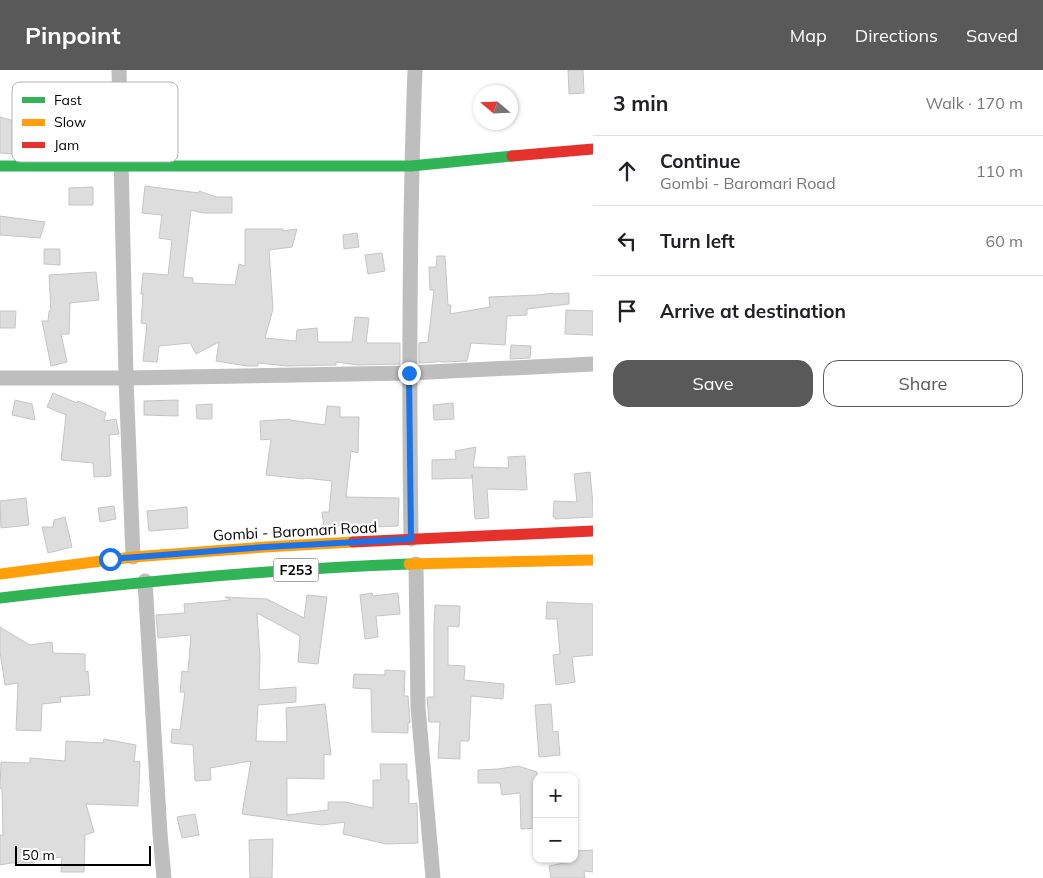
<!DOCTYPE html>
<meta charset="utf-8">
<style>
:root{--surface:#fff;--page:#f2f2f2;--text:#202124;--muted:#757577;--line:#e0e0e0;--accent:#595959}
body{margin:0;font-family:Mulish,sans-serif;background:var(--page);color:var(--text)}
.controls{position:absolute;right:15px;bottom:15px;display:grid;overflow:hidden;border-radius:10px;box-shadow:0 1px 4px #0004}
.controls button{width:45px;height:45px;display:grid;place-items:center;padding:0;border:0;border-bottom:1px solid var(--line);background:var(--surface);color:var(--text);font:25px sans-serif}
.compass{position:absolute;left:473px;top:15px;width:45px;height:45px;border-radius:50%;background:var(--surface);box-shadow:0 1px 4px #0004;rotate:289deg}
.scale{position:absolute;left:15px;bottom:12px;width:136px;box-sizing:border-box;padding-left:5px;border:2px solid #000;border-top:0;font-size:14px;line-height:18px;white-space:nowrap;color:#000;-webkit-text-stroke:4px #fff;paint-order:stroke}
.stop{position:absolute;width:15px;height:15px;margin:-11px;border:4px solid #1a73e8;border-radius:50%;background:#fff}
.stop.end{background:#1a73e8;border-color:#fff;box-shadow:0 1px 5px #0008}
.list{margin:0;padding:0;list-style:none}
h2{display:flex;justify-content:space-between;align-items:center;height:65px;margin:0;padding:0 20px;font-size:21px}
h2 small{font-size:16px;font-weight:400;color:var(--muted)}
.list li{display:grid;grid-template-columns:32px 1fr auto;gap:15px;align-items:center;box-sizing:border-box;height:70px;padding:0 20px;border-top:1px solid var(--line)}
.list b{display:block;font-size:19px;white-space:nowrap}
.list p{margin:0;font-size:16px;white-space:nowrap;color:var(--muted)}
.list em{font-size:16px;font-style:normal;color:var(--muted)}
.actions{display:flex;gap:10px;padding:15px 20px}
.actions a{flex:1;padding:11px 0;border:1px solid var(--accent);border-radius:15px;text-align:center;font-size:18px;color:var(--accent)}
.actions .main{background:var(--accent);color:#fff}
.icon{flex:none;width:28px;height:28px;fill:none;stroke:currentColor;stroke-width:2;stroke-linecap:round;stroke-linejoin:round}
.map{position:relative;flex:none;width:593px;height:808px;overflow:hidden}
header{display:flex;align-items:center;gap:30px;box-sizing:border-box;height:70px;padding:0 25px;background:var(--accent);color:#fff}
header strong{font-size:24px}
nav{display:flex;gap:28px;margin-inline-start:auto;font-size:18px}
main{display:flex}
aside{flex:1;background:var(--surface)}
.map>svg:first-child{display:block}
.building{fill:#ddd;stroke:#c5c5c5}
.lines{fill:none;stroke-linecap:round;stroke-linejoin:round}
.street{stroke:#bebebe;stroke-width:15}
.fast{stroke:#30b455;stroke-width:11}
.slow{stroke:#ff9f0a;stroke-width:11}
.jam{stroke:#e5322d;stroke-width:11}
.route{stroke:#1a73e8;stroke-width:6}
.labels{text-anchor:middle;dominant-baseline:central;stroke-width:4.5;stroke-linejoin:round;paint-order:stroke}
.shield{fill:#fff;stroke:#4c4c4c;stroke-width:1}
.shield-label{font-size:14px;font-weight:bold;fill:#000}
.street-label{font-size:15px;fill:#000;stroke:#fff}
.key{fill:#fff;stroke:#b2b2b2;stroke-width:1}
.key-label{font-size:14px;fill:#000}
</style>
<header>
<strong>Pinpoint</strong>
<nav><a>Map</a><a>Directions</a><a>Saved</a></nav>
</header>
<main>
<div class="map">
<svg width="593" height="808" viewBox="0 0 593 808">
<rect width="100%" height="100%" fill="#fff"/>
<path class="building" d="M568,0h15l1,23 -15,1z
M0,47l57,16 -2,8 -35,-4 -5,17 -15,-1z
M145,116l54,7v-2l17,6h16v16h-29l-12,-3 -8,67 10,1v5l42,2 4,-21 6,2v-37h38v2l14,-2 -5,18 -23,3 4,59 -8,29 31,3 1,-11 20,-2 1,14h34l3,-25 14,1 -3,25h34v21l-42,1 -22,-3v3l-49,1 -29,-3v3h-11l-31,-5 3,-19 -23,12 -6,-11 -31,3 -2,16 -14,-1 4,-37 -6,-1 2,-29h-2l2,-21 25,2 4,-35 -13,-2 3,-23 -20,-2z
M93,117v18h-24v-17z
M0,146l45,6 -5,16 -40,-3z
M357,163l2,14 -15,2 -1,-14z
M44,179h16v16l-16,-1z
M382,183l3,18 -17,3 -3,-19z
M437,186h8l3,49h3l-1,9 40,-7 -1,-10 49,-2 15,-2v1l16,-1v11l-42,5v6l-20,1 -2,29 -34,-2 -4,18 -25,1 -5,-1v1l-18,1v-20l9,-1 6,-52h-4l-1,-23h7z
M96,202l3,28 -29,3 -1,31h-8l6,28 -16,4 -9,-45h6l1,-10h2l-2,-36z
M566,240l27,1v24l-28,-1z
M0,241h16l-1,17h-15z
M511,275l20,1 -1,12 -20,1z
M53,323l24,10 1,-2 28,12 -2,8 12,-2 3,15 -10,1 2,41 -17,1 -1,-14 -32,-3 5,-45 -19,-8z
M15,330l17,4 3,16 -23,-5z
M178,330v16l-34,-1v-14z
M453,333l1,16 -20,1 -1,-15z
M212,334v15h-15l-1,-14z
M327,336l13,1v10h19l-1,36 -7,-2 -5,46 53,1 -1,28 -46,2h-7v-3l-21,2 -2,-15h7l3,-31 -27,-3 -1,1 -38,-4 5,-36 -10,1 -1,-19 30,-2v1l35,5z
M476,377l-3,20 36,1 -1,-11 17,-1 2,34 -40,-1 2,29 -14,1 -3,-45v4l-40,1v-19l24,-1 -1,-8z
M590,402l3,33v12l-38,2v-2h-2l1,-16 23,1 -3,-28z
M26,428l3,27 -28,3 -1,-27z
M114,436l2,13 -16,3 -2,-14z
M187,437l1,21 -39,3 -2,-20z
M65,447l7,30 -24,6 -6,-26h11l1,-7z
M372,523l1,3 25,-3 2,21 -24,2 2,21 -13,2 -5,-44z
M307,525l20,2 -9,67 -20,-2 2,-26 -43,-23 3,44 -1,33 37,-3v15l-38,3 -2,36 31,1 -1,-34 39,-4 6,51 -7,-1v25l-37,-1v37l41,-5v-8h17l28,6v-28h8l-1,-16h27v16h2v24l8,-1 1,40 -32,1 -43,-10 2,-12 -23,3 -80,-11 9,-53 -41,7 1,12 -16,1 -2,-36 -22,-2 1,-14 8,1 5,-38h-5l2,-21 6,1 3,-37 -33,3 -2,-23 29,-2 -1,-9 47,-4 -6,-3 42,2 37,19z
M547,532l46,2v51l-21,2 3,25 -19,3 -3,-30 7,-1 -3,-35h-11z
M435,535l25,1 -1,21 -11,-1v39l17,1 -1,14 40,4 -1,15 -32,-3 -2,45h-9v18l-22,-1 2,-36h-11l-2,-25h7v-71z
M0,557l30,18 22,-3 1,11 32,1v18l3,-1 2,24 -30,2 1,5 -19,2 -1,27 -25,-1 2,-47 -13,2 -5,-33z
M385,600l20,1 -1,25h4l2,27h-2v10l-36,-1 -1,-43 -18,-1 1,-14 31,1z
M551,634l2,28 5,-1 2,24 -21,2 -4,-52z
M104,669l32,6 -2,16 6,1 -2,44 -52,-2 8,28 -9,3 -1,37h-23l1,-15 -28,4v2h-23l-11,2v-30h3l-1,-46 -2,-1 1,-26 29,1v-5l35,3 1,-20 37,2z
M518,696l19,6v56l-16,1 -1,-36 -18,2 -2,-12h-22v-13l20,-1z
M195,744l4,21 -17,3 -5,-21z
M273,769l-1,39h-22l-1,-38z
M593,780v22l-9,-1 1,7h-34l-2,-12 25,-5v-10z"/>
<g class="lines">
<path class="street" d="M119,0l7,308 7,179
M0,308h126l283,-5 184,-9
M411,469c-2,-156 -2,-313 4,-469
M416,494l2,144 15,170
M145,511l15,253 4,44"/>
<path class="fast" d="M0,96h411l101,-10
M0,528c136,-16 272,-29 409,-34"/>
<path class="slow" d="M409,494l184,-4
M0,504l133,-17 132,-10 88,-5"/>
<path class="jam" d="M512,86l81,-7
M353,472l240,-11"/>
</g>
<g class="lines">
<path class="route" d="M110,489l155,-12 146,-8 -2,-166"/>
</g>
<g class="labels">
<rect class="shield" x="273.5" y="488.5" width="45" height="23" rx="4"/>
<g class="shield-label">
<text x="296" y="500">F253</text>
</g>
<g class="street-label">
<text transform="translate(295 461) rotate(-3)">Gombi - Baromari Road</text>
</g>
</g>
<rect x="12" y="12" width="166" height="80" rx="8" class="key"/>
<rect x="22" y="27" width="23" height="6" fill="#30b455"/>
<rect x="22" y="49" width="23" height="7" fill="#ff9f0a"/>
<rect x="22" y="72" width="23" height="6" fill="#e5322d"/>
<g class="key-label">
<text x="54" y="35">Fast</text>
<text x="54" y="57">Slow</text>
<text x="54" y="80">Jam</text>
</g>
</svg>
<div class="controls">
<button>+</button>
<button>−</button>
</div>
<svg class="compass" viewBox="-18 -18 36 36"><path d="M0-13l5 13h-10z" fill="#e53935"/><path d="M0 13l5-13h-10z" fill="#757577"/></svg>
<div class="scale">50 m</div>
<div class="stop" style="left:110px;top:489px"></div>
<div class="stop end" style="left:409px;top:303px"></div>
</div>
<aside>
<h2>3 min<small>Walk · 170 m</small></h2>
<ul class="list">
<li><svg class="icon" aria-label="ahead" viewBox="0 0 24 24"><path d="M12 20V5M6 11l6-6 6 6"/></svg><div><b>Continue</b><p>Gombi - Baromari Road</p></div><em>110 m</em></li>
<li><svg class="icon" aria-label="left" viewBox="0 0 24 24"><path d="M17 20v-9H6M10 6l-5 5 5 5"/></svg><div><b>Turn left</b></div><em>60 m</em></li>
<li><svg class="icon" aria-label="arrive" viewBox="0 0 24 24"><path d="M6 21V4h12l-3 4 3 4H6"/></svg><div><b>Arrive at destination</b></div></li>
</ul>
<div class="actions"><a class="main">Save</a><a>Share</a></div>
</aside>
</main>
